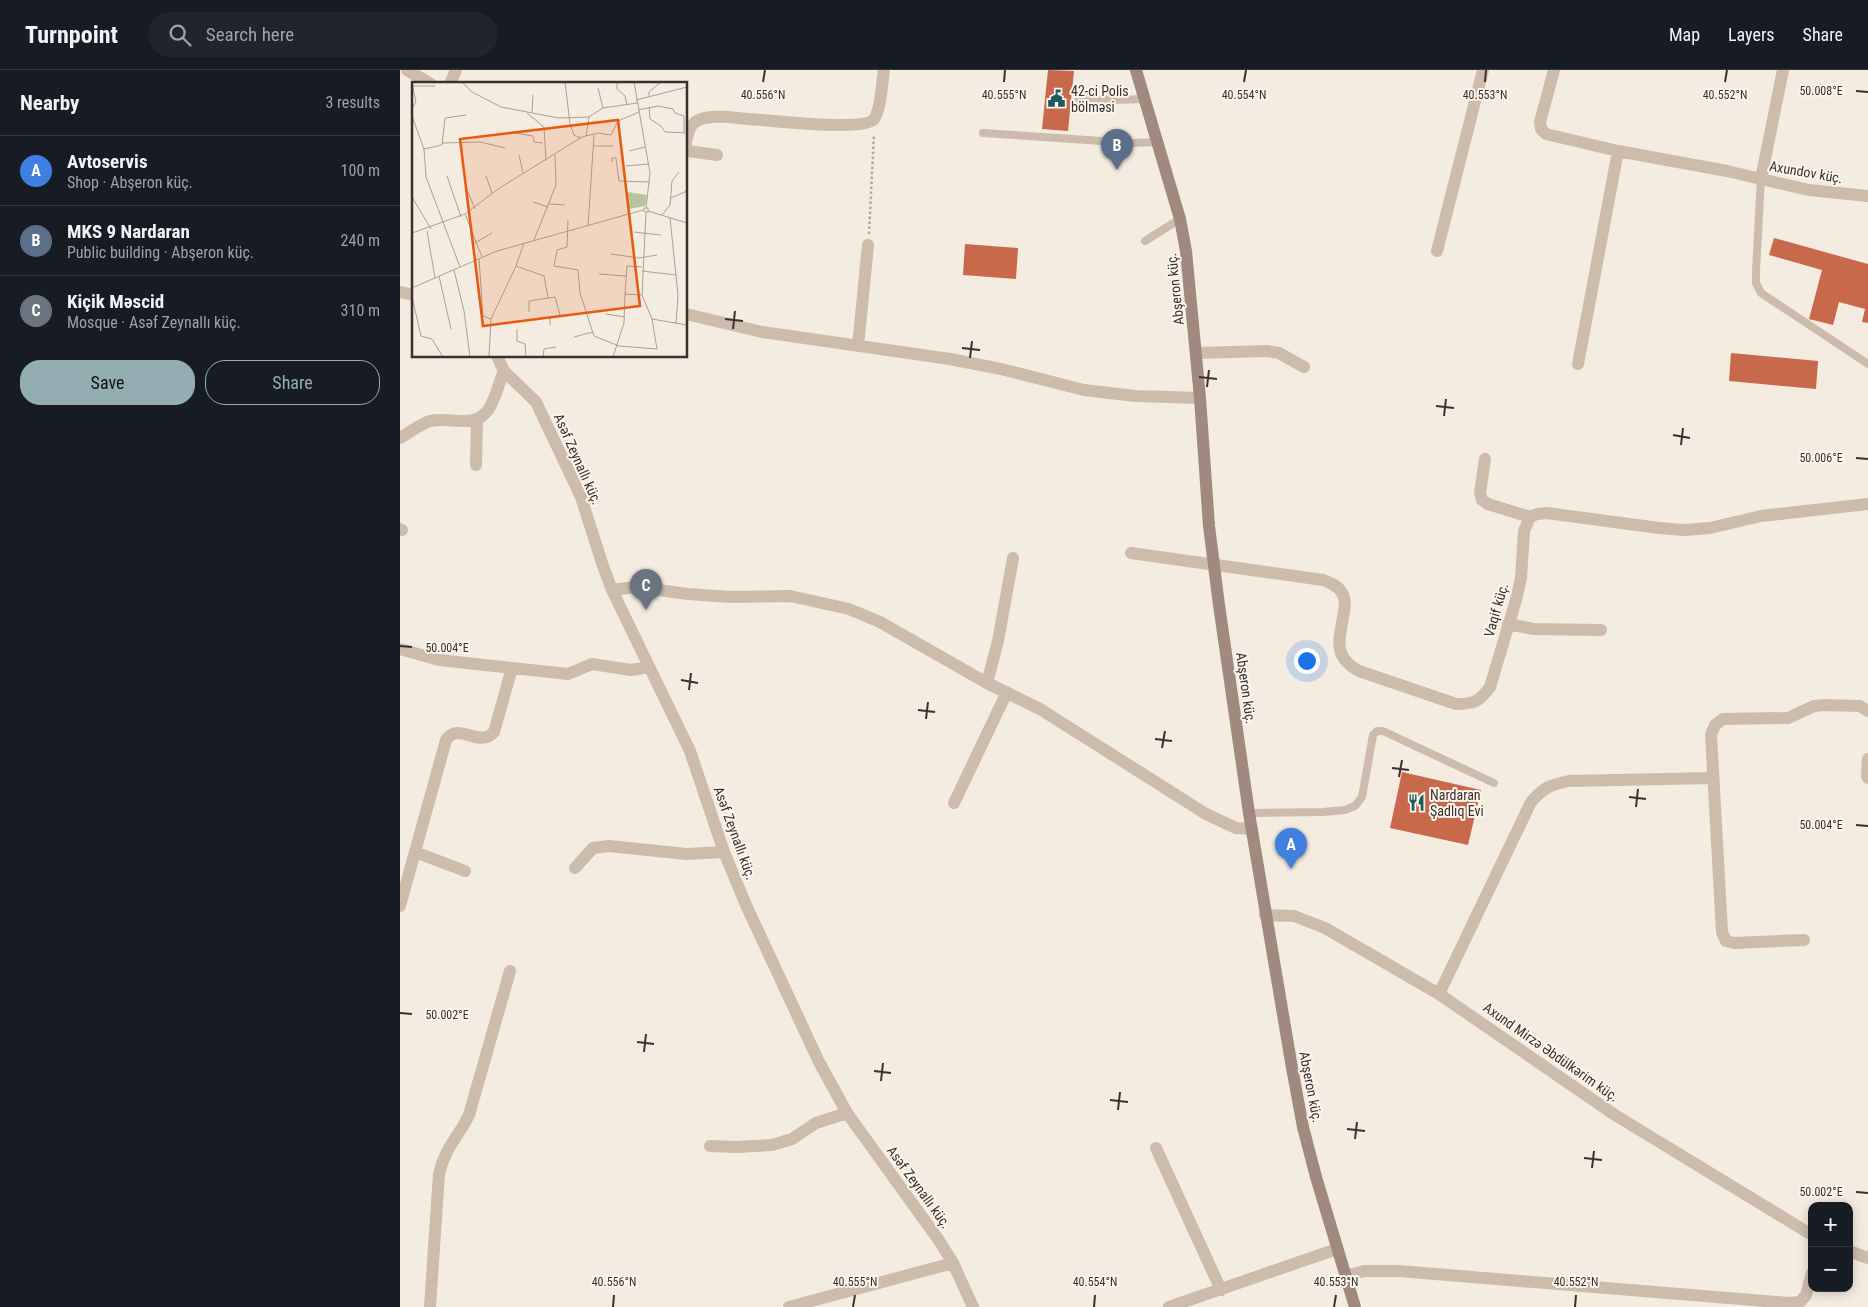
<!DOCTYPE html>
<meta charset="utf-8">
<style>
:root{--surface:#171b24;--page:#20242c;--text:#f1f3f6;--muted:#9ea1a6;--line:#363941;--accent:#92aeb2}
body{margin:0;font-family:"Roboto Condensed",sans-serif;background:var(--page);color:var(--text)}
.controls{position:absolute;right:15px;bottom:15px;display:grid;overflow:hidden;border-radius:10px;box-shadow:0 2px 12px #0003}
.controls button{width:45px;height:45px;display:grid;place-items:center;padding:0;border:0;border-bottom:1px solid var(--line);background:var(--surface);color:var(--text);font:25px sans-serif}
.you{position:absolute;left:906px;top:590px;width:18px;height:18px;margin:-12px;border:4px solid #fff;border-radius:50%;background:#1a73e8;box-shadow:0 0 0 8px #1a73e833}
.badge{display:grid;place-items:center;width:32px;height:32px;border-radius:50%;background:var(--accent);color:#fff;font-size:16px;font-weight:700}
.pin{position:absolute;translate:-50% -41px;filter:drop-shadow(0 1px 2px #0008)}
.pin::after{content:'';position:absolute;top:26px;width:18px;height:15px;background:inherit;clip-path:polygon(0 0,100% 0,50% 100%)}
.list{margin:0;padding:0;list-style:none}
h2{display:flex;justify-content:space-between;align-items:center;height:65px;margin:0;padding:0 20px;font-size:21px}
h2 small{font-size:16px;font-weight:400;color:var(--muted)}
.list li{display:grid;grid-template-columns:32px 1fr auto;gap:15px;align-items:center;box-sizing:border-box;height:70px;padding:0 20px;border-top:1px solid var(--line)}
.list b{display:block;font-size:19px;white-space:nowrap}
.list p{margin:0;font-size:16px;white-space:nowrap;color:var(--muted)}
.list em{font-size:16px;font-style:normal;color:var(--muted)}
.actions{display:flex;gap:10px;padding:15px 20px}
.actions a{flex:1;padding:11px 0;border:1px solid var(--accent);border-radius:20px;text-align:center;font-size:18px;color:var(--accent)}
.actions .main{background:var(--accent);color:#111}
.icon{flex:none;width:28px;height:28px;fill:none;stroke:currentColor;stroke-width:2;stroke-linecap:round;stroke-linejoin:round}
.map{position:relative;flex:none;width:1468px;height:1237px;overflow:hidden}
header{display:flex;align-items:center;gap:30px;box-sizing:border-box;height:70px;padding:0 25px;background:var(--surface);border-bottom:1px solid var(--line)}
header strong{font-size:24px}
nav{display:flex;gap:28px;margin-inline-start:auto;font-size:18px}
.search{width:350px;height:45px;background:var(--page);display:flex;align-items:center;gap:12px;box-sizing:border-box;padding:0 18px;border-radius:28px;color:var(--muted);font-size:19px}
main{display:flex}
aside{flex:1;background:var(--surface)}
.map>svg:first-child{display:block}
.building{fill:#c8694b}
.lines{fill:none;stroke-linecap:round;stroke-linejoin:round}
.path{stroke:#b9a596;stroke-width:2.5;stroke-dasharray:2.5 2.5;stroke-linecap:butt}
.service{stroke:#cdbbac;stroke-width:8}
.minor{stroke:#cdbbac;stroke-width:12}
.secondary{stroke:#a18a7d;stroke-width:12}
.ticks{fill:none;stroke:#3b302b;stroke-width:2}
.labels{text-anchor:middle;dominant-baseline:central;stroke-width:4;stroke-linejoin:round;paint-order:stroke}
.poi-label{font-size:14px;fill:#3b302b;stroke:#fbf5ee;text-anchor:start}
.street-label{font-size:14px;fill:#3b302b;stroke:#fbf5ee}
.inset-road{fill:none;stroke:#aaa098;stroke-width:1}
.view{fill:#e8590c;fill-opacity:0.15;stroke:#e8590c;stroke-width:2.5}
.inset-edge{fill:none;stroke:#3b302b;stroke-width:2.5}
.ticks-label{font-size:12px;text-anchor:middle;fill:#3b302b;stroke:#fbf5ee;stroke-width:4;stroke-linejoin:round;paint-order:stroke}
</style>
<header>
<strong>Turnpoint</strong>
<div class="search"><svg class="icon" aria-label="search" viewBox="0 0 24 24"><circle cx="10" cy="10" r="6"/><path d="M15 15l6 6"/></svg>Search here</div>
<nav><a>Map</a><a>Layers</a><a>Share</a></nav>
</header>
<main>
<aside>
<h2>Nearby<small>3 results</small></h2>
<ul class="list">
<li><span class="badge" style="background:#3f7fe0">A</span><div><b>Avtoservis</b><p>Shop · Abşeron küç.</p></div><em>100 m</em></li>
<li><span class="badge" style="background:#5c6f8a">B</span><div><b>MKS 9 Nardaran</b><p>Public building · Abşeron küç.</p></div><em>240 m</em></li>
<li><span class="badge" style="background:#6b7280">C</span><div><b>Kiçik Məscid</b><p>Mosque · Asəf Zeynallı küç.</p></div><em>310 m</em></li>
</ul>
<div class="actions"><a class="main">Save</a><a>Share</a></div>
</aside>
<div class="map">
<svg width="1468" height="1237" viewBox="0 0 1468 1237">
<rect width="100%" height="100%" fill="#f4ebe1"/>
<path class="building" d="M648,0l26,1 -6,60 -26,-2z
M1374,168l94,26v59l-6,-1 3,-13 -26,-7 -6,23 -24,-6 13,-49 -53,-15z
M565,174l53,4 -2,31 -53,-4z
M1331,283l87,8 -2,28 -87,-8z
M1002,702l79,18 -13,55 -78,-17z"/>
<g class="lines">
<path class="path" d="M469,164l5,-100"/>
<path class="service" d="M678,31l67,-2
M583,63l149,10 25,-1
M1361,109l-5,91v13l5,10 107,71
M745,171l35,-22
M849,743l74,-1 22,-2 10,-4 7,-9 11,-62 4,-4h6l111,52"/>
<path class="minor" d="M7,0l24,14
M1154,0l-14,52 1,7 5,5 72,17 109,20 34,8
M1383,0l-22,109 48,11 59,6
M50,14l6,-14
M286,72c2,-8 2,-14 9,-20 13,-9 39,-4 53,-3 20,1 116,13 126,0 7,-9 8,-37 10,-49
M286,75l2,6 29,4
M1037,181l46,-181
M0,222l14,3
M286,244l76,18 188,27 51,10 83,21 51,6 65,2
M458,276l10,-101
M796,283l71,-2 12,2 25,14
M97,286l7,15 32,31 45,95 21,66 10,27 78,161 34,101 22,53 73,157 28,51 91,126 15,24 20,44
M1178,294l40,-213
M0,368c9,-5 20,-14 30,-17 19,-5 44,9 58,-11 8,-11 10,-26 16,-39
M1085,389l-5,34 2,7 6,4 42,13
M76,395l1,-46
M0,459l2,1
M731,483l192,27c7,3 15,5 19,13 4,5 3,13 2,19 -4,26 -13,44 15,59l97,33c18,0 23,-2 34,-17l26,-87 5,-22 3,-47 6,-14 7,-3 10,-1 112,15 25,2 26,-2 51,-12 107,-12
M212,520l24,-3 52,7 43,3 59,-1 59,13 31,13 107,61 53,26 166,105 30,14 16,1
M1108,554l26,5 67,1
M0,579l39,11 129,14 24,-10 39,6 18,-3
M587,613l11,-42 15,-83
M1468,689l-1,17 1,2
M554,733l53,-111
M15,782l50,19
M175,798l18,-20 16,-2 77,8 38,-2
M0,836l46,-166c13,-19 33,9 48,-8l18,-64
M865,845l29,1 31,12 114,66 176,121 197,120
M1404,870l-70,3 -8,-2 -4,-9 -11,-197 4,-10 8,-6 65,-1 26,-12 10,-1 36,1 8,5
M1039,924l92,-192c13,-15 19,-17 38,-21l143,-3
M310,1076l27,1 35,-2 20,-6 24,-16 31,-10
M756,1078l65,142
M1449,1181l19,7
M945,1206l19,-5h35l390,32 11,-1 6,-7 6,-22
M30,1237l9,-133c6,-27 19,-36 30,-59l41,-144
M389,1237l164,-44
M769,1237l168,-58"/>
<path class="secondary" d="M736,0l44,149 6,32 14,147 9,128 10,79 30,208 43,255 11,59 13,50 39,130"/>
</g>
<path class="ticks" d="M363,12l2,-12M604,12l1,-12M844,12l2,-12M1085,12l1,-12M1325,12l2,-12M1456,21l12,1M325,249l18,2M333,259l2,-18M562,278l18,2M570,288l2,-17M799,307l18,2M807,317l2,-17M1036,336l18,2M1044,346l2,-17M1273,365l17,3M1281,375l2,-17M1456,388l12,1M0,576l12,1M281,610l17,3M289,620l2,-17M518,640l17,2M526,649l2,-17M755,669l17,2M762,678l3,-17M992,698l17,2M999,707l3,-17M1229,727l17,2M1236,737l2,-18M1456,755l12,1M0,943l12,1M237,972l17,2M244,982l2,-18M474,1001l17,2M481,1011l2,-18M710,1030l18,2M718,1040l2,-18M947,1059l18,2M955,1069l2,-17M1184,1088l18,2M1192,1098l2,-17M1456,1122l12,1M213,1237l1,-12M453,1237l2,-12M694,1237l1,-12M934,1237l2,-12M1175,1237l1,-12"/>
<defs>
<symbol id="civic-bare" viewBox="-9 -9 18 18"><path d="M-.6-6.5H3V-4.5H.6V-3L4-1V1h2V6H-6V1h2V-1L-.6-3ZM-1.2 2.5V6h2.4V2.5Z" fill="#1f5a5e" stroke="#fbf5ee" stroke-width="2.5" paint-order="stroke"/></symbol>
<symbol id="restaurant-bare" viewBox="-9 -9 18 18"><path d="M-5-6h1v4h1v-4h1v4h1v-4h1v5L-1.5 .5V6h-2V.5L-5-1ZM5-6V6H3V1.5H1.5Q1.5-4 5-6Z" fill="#1f5a5e" stroke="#fbf5ee" stroke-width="2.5" paint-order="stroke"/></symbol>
</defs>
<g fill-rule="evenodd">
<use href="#civic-bare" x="644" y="16" width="25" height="25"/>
<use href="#restaurant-bare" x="1004" y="720" width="25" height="25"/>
</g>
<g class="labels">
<g class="poi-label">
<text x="671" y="21">42-ci Polis<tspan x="671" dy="16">bölməsi</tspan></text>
<text x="1030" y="725">Nardaran<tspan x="1030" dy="16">Şadlıq Evi</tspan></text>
</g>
<g class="street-label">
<text transform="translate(1406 102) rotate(10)">Axundov küç.</text>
<text transform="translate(775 219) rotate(-96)">Abşeron küç.</text>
<text transform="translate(178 389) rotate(66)">Asəf Zeynallı küç.</text>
<text transform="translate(1096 540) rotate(-74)">Vaqif küç.</text>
<text transform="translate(846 618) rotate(82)">Abşeron küç.</text>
<text transform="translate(335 763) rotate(70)">Asəf Zeynallı küç.</text>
<text transform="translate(1151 982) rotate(35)">Axund Mirzə Əbdülkərim küç.</text>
<text transform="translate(911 1017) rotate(79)">Abşeron küç.</text>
<text transform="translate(519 1117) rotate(54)">Asəf Zeynallı küç.</text>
</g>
</g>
<g transform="translate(12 12)">
<rect width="275" height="275" fill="#f4ebe1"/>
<path d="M216,110l19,3 -2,11 -16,3z" fill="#b8c4a0"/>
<path class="inset-road" d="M50,0l10,10 29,15 58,11 30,-1 14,-9 34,-5M153,0l5,42 4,11 7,3M205,0v7l8,7 2,9M222,0l16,91 -4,35M0,2l4,18 -4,6M0,4h23M186,6l5,20M237,15v-5l12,-10M224,18l51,-13M237,25l1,12 11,7 4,6 22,1M226,28l20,-4 15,3 2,4 9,3v16M120,30l1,-17M115,31l17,14 2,34M0,34l12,33 2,28 34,90M96,50l25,4 1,6 9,1M174,54l3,-19M30,61l38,-1 25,6M182,64h19M12,67l18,-4 3,-27 21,-3M217,69l16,-4M107,73l4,18M200,80v-4h4l3,23 31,1M214,84l23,-2M35,94l14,41M74,94l6,17M54,105l9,22M0,115l19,32M259,116l16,-7M121,120l15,5M137,122l16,1M232,126h4v4h-4zM236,129l39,12M53,132l17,43M250,133l8,-10 2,-24 7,-9M258,136l8,77 -2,29M156,138l-1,27 -10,3 -3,16 24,4 2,23 14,43 25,10 38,3 -5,-30 35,6M176,144l6,-91M15,149l8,47M222,150l27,3M0,151l53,-19 33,-25 84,-52 16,-4 13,2 7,-14 21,-9M122,158l22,-55 -1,-30M63,161l17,-10M199,172l28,4 18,-3M67,177l4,57 8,3M104,184l28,10 4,22M42,188l10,41 6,46M230,189l34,4M187,192l27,2M27,194l12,53M0,206l85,-37 146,-41M213,212l2,-28 15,1M230,213l10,24M0,215l9,39 11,3 11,18M117,230v-11l26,-4 5,18 -10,3v7M194,232l19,3M105,247v12l8,3 1,13M162,255l19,-5M77,275l2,-38 25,-53 8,-23M131,275l1,-8 12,-2M201,275l11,-34 1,-29 17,1 4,-82"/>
<path class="view" d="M206,38l22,186 -157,20 -23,-187z"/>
<rect width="275" height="275" class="inset-edge"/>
</g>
<g class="ticks-label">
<text x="1421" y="25">50.008°E</text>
<text x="363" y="29">40.556°N</text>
<text x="604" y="29">40.555°N</text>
<text x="844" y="29">40.554°N</text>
<text x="1085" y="29">40.553°N</text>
<text x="1325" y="29">40.552°N</text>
<text x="1421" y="392">50.006°E</text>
<text x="47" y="582">50.004°E</text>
<text x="1421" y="759">50.004°E</text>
<text x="47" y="949">50.002°E</text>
<text x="1421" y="1126">50.002°E</text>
<text x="214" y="1216">40.556°N</text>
<text x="455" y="1216">40.555°N</text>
<text x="695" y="1216">40.554°N</text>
<text x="936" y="1216">40.553°N</text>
<text x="1176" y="1216">40.552°N</text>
</g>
</svg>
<div class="controls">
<button>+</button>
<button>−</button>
</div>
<div class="you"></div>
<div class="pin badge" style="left:891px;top:799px;background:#3f7fe0">A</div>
<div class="pin badge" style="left:717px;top:100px;background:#5c6f8a">B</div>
<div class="pin badge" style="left:246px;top:540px;background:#6b7280">C</div>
</div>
</main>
